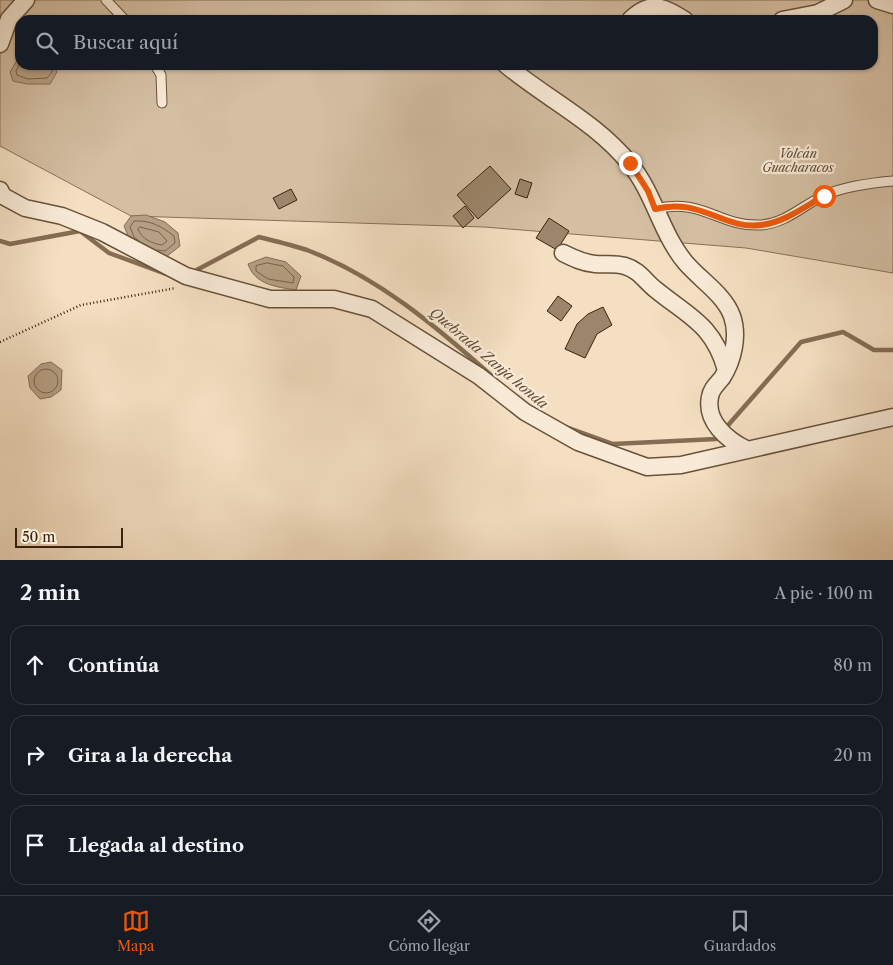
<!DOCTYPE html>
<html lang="es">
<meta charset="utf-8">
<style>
:root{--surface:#171b24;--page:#242831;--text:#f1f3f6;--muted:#9ea1a6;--line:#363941;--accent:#ea580c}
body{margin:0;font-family:"Libre Caslon Text",serif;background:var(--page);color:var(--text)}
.scale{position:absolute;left:15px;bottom:12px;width:108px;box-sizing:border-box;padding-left:5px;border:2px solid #3a230d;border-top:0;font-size:14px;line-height:18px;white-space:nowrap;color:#3a230d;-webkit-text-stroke:4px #f8ead7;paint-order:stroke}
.stop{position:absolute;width:15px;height:15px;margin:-11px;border:4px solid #ea580c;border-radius:50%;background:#fff}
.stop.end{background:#ea580c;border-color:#fff;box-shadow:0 1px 5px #0008}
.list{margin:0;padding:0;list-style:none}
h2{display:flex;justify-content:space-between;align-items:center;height:65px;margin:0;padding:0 20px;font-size:21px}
h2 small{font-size:16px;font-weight:400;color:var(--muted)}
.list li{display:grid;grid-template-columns:32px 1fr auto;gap:15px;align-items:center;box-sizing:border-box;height:80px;margin:0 10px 10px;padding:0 10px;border:1px solid var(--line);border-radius:15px}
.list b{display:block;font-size:19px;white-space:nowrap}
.list em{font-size:16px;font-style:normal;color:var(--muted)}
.icon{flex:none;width:28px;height:28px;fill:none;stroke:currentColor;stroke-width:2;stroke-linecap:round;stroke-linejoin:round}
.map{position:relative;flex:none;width:893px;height:560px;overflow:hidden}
.search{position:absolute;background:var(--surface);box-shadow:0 1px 4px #0004;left:15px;right:15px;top:15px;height:55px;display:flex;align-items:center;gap:12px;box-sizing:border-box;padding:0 18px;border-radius:15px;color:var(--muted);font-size:19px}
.sheet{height:335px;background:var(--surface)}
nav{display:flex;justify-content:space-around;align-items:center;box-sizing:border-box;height:70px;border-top:1px solid var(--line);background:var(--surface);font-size:14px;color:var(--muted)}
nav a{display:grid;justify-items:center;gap:2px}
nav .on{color:var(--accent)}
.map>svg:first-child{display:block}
.green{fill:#d4bfa3;stroke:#877158;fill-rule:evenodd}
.water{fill:#b59f84;stroke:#846d54}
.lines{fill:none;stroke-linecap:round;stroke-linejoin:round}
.shore{stroke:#786148;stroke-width:1}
.stream{stroke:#846d54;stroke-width:4.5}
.building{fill:#9b856b;stroke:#3a230d}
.lane-casing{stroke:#68523a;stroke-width:11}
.street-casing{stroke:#68523a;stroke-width:19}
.path{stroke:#3a230d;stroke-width:2.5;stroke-dasharray:1 2.5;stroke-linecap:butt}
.lane{stroke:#f8ead7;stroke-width:9}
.street{stroke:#f8ead7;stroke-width:16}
.route{stroke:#ea580c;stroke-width:6}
.labels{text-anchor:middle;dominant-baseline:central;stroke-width:4.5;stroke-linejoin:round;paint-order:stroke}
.park-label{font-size:12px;font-style:italic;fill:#604a32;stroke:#f8ead7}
.water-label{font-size:14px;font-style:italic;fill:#654e37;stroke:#f8ead7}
</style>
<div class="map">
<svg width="893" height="560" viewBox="0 0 893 560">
<rect width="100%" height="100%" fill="#f4dfc2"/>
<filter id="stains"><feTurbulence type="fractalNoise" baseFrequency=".004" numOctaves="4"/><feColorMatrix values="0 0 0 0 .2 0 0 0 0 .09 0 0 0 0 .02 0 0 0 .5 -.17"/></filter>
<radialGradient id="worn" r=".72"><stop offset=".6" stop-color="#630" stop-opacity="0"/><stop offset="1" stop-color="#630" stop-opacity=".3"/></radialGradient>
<path class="green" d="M0,0h893v273l-147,-25 -262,-21 -353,-11 -131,-70zM20,20h853v45h-853z"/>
<path class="water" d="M20,55v10h35l2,7 -7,12h-23l-14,-3 -3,-9z
M146,215l19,7 13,11 2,13 -14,11 -36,-17 -6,-14 7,-10z
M266,257l20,5 15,14 -5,14c-19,-3 -41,-5 -48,-26z
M51,362l11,8 -1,20 -10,7 -11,2 -10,-11 -2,-12 13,-12z"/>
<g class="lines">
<path class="shore" d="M20,63l-4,8 1,4 11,4 19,-1 5,-6 -2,-7
M140,227l19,5 8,9 -5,4c-9,-1 -21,-6 -24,-16z
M138,240l-4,-3 -4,-10 4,-6c16,-1 27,5 40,15l1,7 -10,8 -8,-1
M267,263l16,3 11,11 -1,6 -25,-4 -12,-8v-5z
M34 381a12 12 0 1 1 24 0a12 12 0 1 1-24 0Z"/>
<path class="stream" d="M0,241l10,3 70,-13 29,22 57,21
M191,273l68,-36c16,4 33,8 48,13 71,27 130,77 186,127
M566,427l47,17 103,-5 85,-97 42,-10 31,18h19"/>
</g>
<path class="building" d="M490,166l21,23 -33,30 -21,-24z
M520,179l12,4 -5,15 -12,-4z
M291,189l6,11 -18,9 -6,-11z
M465,206l9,12 -11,10 -10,-12z
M549,218l20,13 -12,19 -21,-12z
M558,296l14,10 -11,15 -14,-10z
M603,307l9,18 -15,9 -12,24 -20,-9 12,-25 11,-10z"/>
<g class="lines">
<defs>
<path id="lane" d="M106,0l19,20
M155,65l6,10 1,28
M655,209c46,-12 65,18 105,16 25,-1 43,-20 65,-30 21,-9 45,-12 68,-14"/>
<path id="street" d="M877,0l16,5
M630,20c20,-20 32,-14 55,0
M782,20l36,-7 26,-13
M0,44l9,-25 17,-19
M506,65c41,34 90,57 124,99 24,29 31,69 55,98 15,18 39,32 47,54 7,20 1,45 -10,62 -5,6 -11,11 -12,19 -5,24 17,43 36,52
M0,190l3,6 22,12 37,8 40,16 84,44 84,23h64l38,10 107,67 46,36 53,30 69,25 34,-2 212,-48
M563,253c10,5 20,10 32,11 11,1 19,-1 30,2 14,4 20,15 30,23 34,28 58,35 71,81"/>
</defs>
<use href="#lane" class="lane-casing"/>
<use href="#street" class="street-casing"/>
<path class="path" d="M0,342l81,-37 95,-17"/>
<use href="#lane" class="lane"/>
<use href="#street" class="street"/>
</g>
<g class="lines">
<path class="route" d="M630,163l18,28 7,18c46,-12 68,21 106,16 24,-3 43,-18 63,-29"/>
</g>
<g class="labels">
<g class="park-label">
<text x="798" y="153">Volcán<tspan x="798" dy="14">Guacharacos</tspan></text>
</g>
<g class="water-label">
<text transform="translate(489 358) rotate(40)">Quebrada Zanja honda</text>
</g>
</g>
<rect width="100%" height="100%" filter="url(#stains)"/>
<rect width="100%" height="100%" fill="url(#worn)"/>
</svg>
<div class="scale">50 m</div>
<div class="stop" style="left:824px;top:196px"></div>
<div class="stop end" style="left:630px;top:163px"></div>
<div class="search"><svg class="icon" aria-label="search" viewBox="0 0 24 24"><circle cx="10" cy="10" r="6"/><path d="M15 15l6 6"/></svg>Buscar aquí</div>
</div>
<section class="sheet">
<h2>2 min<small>A pie · 100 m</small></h2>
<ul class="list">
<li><svg class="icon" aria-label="ahead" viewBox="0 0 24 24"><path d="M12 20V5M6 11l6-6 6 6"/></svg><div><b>Continúa</b></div><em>80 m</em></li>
<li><svg class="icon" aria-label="right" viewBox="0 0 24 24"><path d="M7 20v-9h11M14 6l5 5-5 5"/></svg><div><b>Gira a la derecha</b></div><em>20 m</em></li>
<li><svg class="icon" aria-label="arrive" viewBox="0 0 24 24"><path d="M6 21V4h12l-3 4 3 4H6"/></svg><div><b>Llegada al destino</b></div></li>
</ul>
</section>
<nav>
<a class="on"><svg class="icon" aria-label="map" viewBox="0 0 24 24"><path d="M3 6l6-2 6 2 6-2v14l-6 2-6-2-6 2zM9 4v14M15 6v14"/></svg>Mapa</a>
<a><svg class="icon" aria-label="directions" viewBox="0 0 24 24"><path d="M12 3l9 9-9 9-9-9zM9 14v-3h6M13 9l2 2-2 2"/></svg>Cómo llegar</a>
<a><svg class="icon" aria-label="saved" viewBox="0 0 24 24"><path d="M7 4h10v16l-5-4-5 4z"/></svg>Guardados</a>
</nav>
